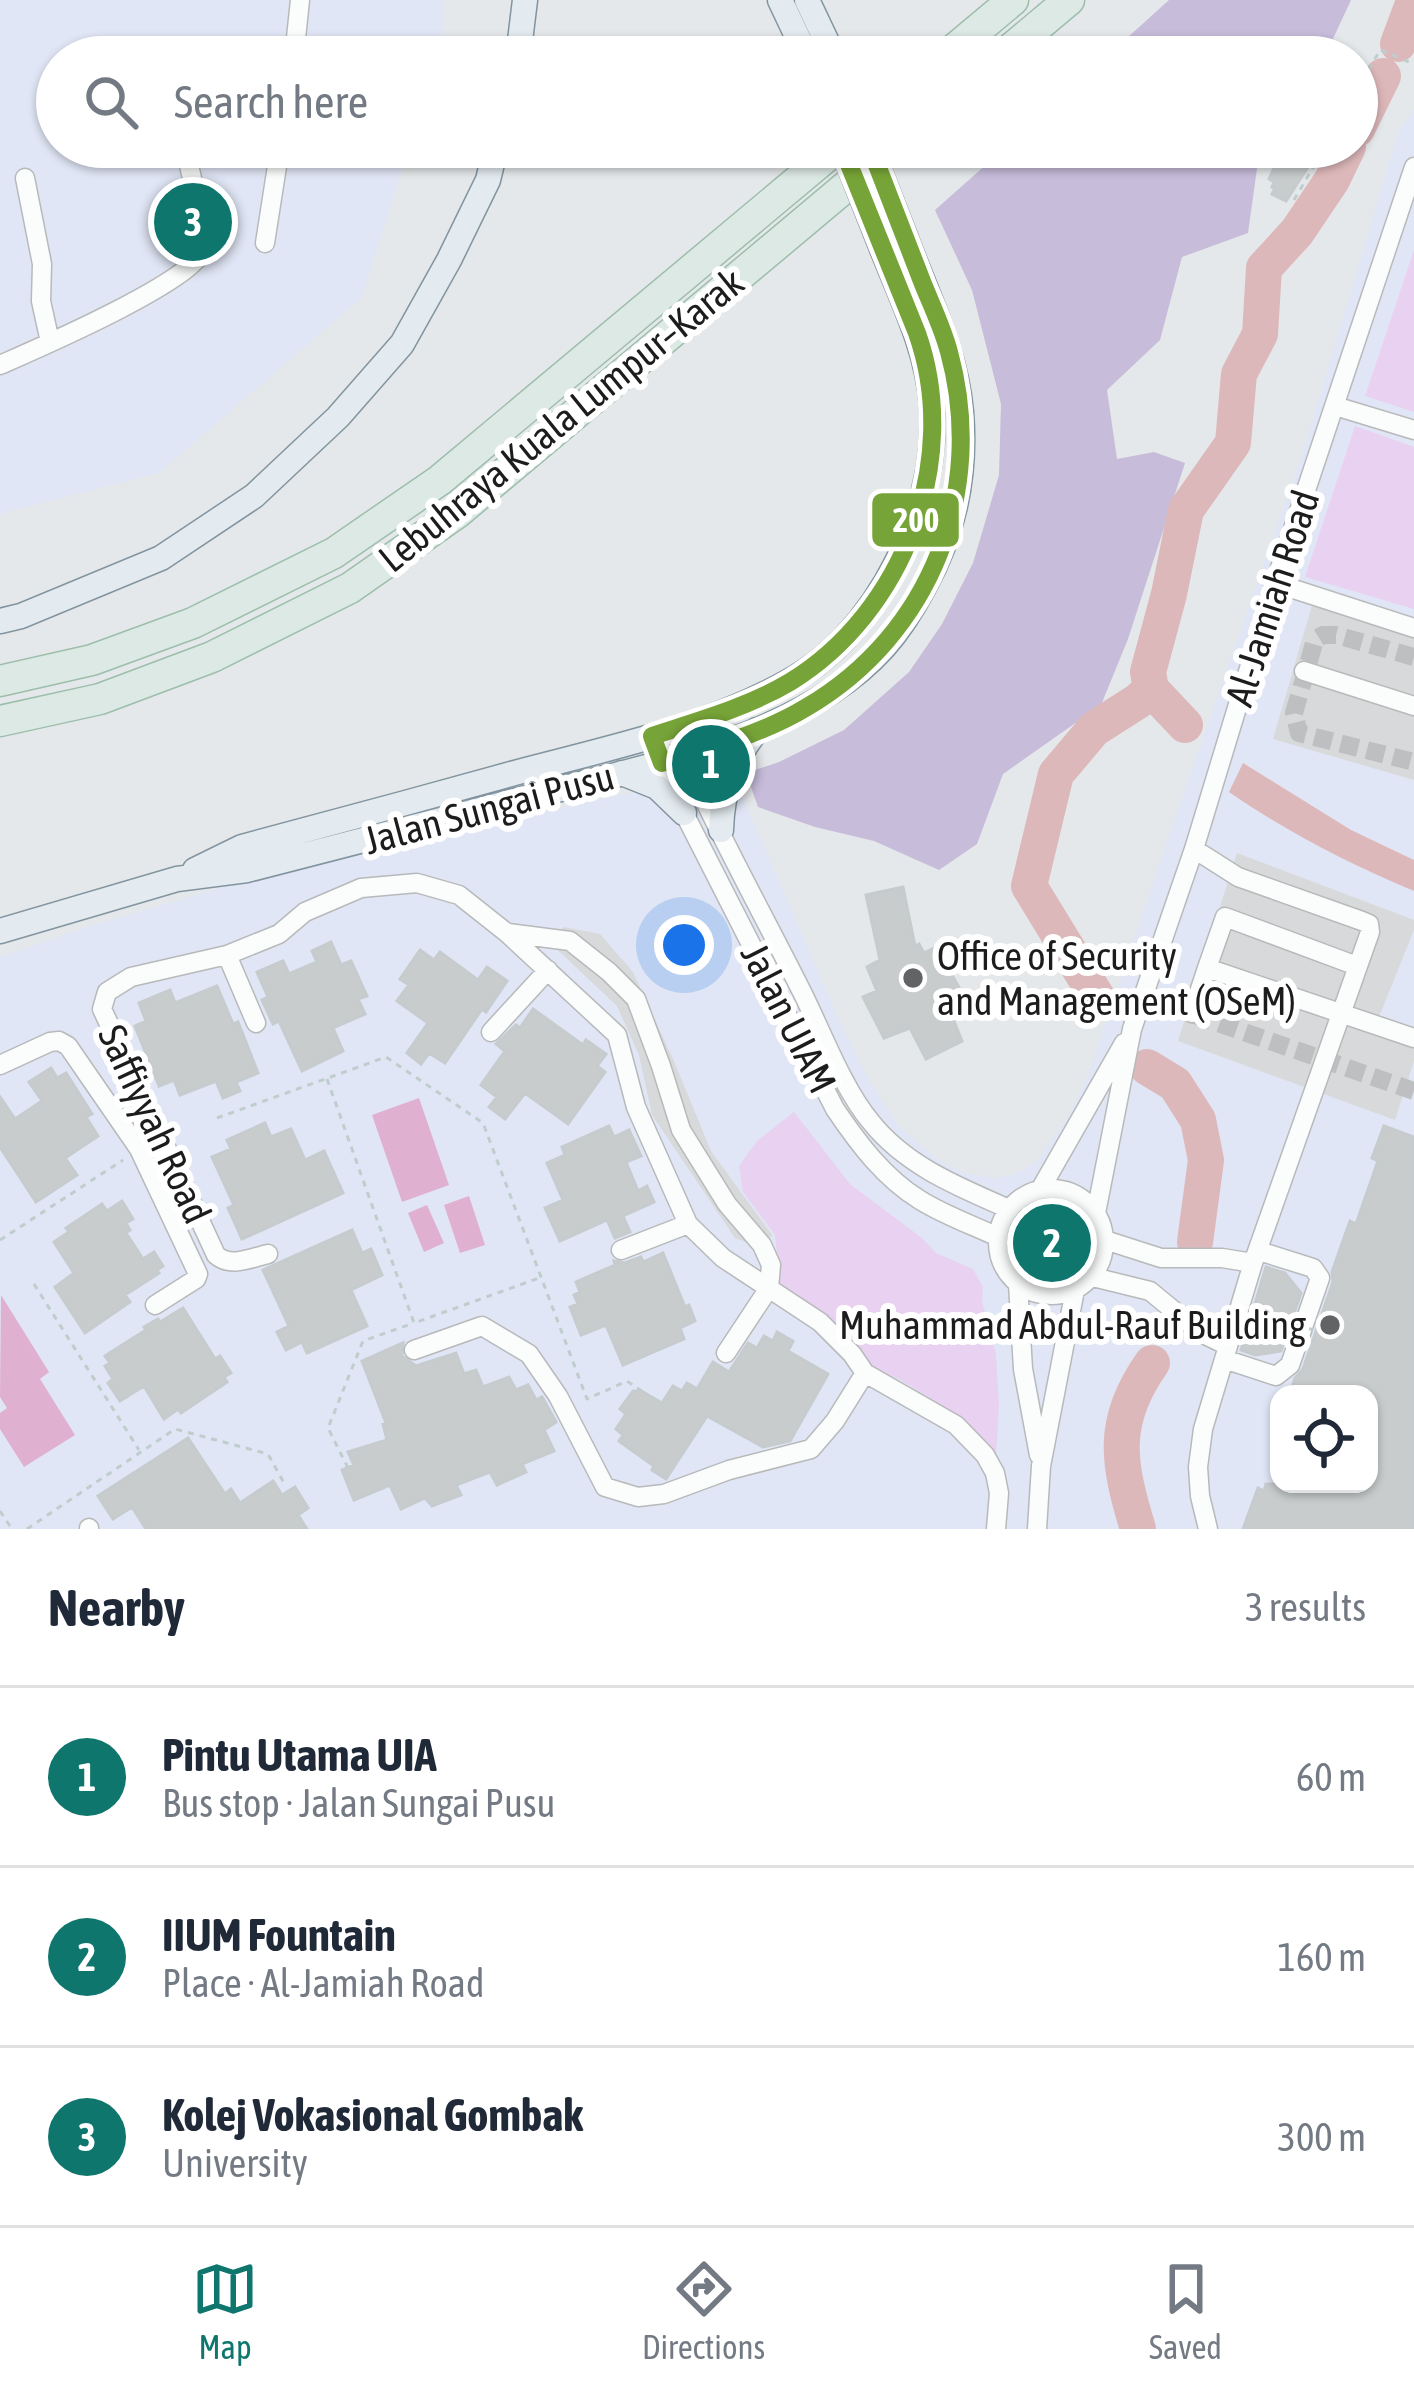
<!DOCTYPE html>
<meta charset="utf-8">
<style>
:root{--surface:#fff;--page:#f6f6f7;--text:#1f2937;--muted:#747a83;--line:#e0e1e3;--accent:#0f766e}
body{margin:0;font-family:"Asap Condensed",sans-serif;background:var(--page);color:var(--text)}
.controls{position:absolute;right:36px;bottom:36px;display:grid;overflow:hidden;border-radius:24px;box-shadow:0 3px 9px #0004}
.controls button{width:108px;height:108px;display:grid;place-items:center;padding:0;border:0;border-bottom:3px solid var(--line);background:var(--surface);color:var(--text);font:60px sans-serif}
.you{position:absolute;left:684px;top:945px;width:42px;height:42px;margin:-30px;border:9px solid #fff;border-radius:50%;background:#1a73e8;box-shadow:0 0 0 18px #1a73e833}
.badge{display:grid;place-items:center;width:78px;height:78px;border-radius:50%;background:var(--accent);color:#fff;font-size:39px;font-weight:700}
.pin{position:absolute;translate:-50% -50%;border:6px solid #fff;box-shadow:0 3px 12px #0006}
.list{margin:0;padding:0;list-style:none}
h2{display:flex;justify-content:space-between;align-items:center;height:156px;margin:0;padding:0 48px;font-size:51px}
h2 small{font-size:39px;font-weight:400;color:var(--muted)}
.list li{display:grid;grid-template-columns:78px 1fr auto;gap:36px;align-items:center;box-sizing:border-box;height:180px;padding:0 48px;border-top:3px solid var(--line)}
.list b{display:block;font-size:45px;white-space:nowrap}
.list p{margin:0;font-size:39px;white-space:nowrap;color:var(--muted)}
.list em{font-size:39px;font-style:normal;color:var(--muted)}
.icon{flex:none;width:66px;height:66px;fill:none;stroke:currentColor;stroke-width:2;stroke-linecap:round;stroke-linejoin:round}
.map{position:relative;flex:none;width:1414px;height:1529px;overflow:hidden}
.search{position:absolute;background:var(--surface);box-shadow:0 3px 9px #0004;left:36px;right:36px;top:36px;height:132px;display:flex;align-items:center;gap:30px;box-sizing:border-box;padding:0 42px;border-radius:66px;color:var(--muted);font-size:45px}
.sheet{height:696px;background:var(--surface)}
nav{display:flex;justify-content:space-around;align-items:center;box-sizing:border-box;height:168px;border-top:3px solid var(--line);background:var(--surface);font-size:33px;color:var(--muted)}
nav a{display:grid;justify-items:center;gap:6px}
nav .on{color:var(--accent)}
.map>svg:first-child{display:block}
.education{fill:#e0e6f5;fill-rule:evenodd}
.forest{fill:#c7bcda}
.park{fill:#e9d1f1}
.pitch{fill:#e0b0d1}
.parking{fill:#d8d9da}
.water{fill:#ddb8ba}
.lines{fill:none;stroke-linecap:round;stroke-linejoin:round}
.river{stroke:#ddb8ba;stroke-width:36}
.building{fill:#c8cccd;stroke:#c6cbcd;stroke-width:3}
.minor-tunnel{stroke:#bdbfc1;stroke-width:18;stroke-dasharray:18 9;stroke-linecap:butt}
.minor-casing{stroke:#b8b9ba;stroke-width:21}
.major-casing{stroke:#82949f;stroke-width:27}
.highway-casing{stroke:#9cbeab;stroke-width:33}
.path{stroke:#bfcecc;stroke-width:3;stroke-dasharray:6 6;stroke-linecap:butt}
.minor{stroke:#fbfcfc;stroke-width:18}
.major{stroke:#e3ebf0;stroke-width:24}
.highway{stroke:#dde9e4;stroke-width:30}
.major-bridge-casing{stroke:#82949f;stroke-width:27;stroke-linecap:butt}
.path-bridge{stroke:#bfcecc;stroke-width:3;stroke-dasharray:6 6;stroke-linecap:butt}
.major-bridge{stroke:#e3ebf0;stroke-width:24}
.bus-1-casing{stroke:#fff;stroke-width:27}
.bus-1{stroke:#77a438;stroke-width:18}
.poi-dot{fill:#626364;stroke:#fff;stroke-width:4.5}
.labels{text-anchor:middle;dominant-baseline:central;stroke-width:12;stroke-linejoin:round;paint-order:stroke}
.street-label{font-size:39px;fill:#1c1c1c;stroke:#fff}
.poi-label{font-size:39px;fill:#1c1c1c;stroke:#fff;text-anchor:start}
.line-badge{stroke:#fff;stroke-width:4.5}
.badge-label{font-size:33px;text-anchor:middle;font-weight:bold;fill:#fff}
</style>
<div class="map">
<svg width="1414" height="1529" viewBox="0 0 1414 1529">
<rect width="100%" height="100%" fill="#e5e8ea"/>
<path class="education" d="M0,0h444l-2,44 -4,13h-381v90h352l-47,150 -203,176 -159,41z
M1414,109v1420h-1414v-572l81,-28 156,-46 386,-89 112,-15 105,243 25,51 33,53 40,34 27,13 29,5 22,-4 21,-13 32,-46 20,-42 91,-270 123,-351 95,-320zM1279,1394h90v90h-90z"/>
<path class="forest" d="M1169,0h182l-20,43 -13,14h-212z
M1006,147h254l-12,86 -66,24 -22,83 -53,50 10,69 37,-7 31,11 -57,176 -27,66 -98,69 -26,70 -38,26 -65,-29 -59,-14 -57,-20 -12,-34 33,-11 65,-32 65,-58 33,-48 31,-61 26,-88 2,-71 -29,-114 -37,-80z"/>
<path class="park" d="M1414,250v162l-49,-16z
M1355,426l59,21v162l-109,-32z
M794,1112l56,72 72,54 14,15 37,16 10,18 -1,14 14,53 3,52 -3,49 -29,-34 -68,-42 -28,-11 -91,-82 -5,-51 -32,-43 -4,-26 18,-25z"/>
<path class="pitch" d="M419,1098l30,87 -47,17 -30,-87z
M469,1196l16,49 -25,8 -16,-48z
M427,1205l17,38 -20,9 -16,-39z
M1,1295l48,77 -9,7 35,56 -51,32 -24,-38v-16l7,-5 -7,-11z"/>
<path class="parking" d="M1317,588l97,31v161l-141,-41z
M1237,853l177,67v10l-35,87 35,13v31l-19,59 -217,-79z
M564,927l36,7 33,38 40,87 38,92 62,85 -25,7 -13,-5 -83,-123 -13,-60 -22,-49 -71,-67z"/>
<path class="water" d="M1243,763l108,67 63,30v31c-65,-27 -127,-59 -185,-99z"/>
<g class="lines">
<path class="river" d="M1398,44l16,-43
M1357,129l26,-53
M1151,689l34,36
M1100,1002l-71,-116 27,-112 38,-45 44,-28 13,-12 -3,-17 21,-78 17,-84 47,-67 6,-69 21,-40 4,-66 33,-36 35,-52 16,-33
M1147,1067l28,17 23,36 8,40 -11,82
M1138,1529c-20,-66 -28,-107 14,-166"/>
</g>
<path class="building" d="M1292,147h21l-9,18 4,2 -22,34 -14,-7 3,-6 -3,-1 2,-5 -5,-3 14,-30 6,4z
M903,887l12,59 4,-2 5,9 12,-6 24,42 -16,8 18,44 -36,18 -16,-31 -26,10 -21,-41 14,-6 -10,-24 13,-7 -14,-65z
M331,942l10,23 10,-4 16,35 -9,3 7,15 -32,14 10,23 -41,20 -23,-50 -6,3 -11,-24 6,-3 -11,-25 26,-11 6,13 28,-12 -5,-11z
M420,950l14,10 6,-8 38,28 9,-13 20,14 -21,31 -4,-3 -37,54 -16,-10 -8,11 -14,-11 21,-30 -31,-22 12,-16 -9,-6z
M217,986l16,38 5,-2 20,51 -22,9 4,9 -17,7 -7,-17 -36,14 -6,-15 -15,6 -24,-60 11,-5 -7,-18 31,-13 5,13z
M533,1009l50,36 3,-5 20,14 -9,12 8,6 -37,52 -43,-31 -20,26 -16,-12 8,-10 -16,-12 24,-34 -9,-7 20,-19 4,3z
M51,1068l6,10 9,-5 26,41 -6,3 12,19 -33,22 12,17 -41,27 -36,-55v-50l15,22 27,-18 -13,-19z
M265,1123l6,14 20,-8 14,31 19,-9 19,42 -101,46 -14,-31 6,-3 -22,-48 19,-8 -4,-9z
M609,1126l5,11 15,-7 12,26 -15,6 12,29 9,-5 7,16 -31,14 7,16 -15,6 -8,-18 -47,21 -15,-33 18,-8 -16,-37 18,-8 -3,-8z
M1384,1126l30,11v392h-171l15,-41 6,3 2,-7h103v-90h-79l5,-16 8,-9 30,-87 -1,-10 18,-51 6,3 22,-63 -6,-3z
M122,1201l11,18 -7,4 4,7 -4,3 17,26 11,-7 9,14 -6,4 2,3 -34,22 5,7 -45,31 -30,-46 19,-14 -20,-31 15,-10 -3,-4 36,-24 5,7z
M352,1230l10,23 9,-4 11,26 -31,15 16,36 -60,27 -5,-11 -16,8 -9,-18 12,-6 -26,-56z
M663,1253l22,54 4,-2 6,16 -15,7 4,11 -61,26 -17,-40 -25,10 -11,-28 8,-3 -4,-9 6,-3 -4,-10 39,-17 -1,-4 11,2 16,-6 2,5z
M1266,1267l19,6 16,20 -20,58 -26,4 -14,-5z
M183,1308l32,51 5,-3 11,17 -7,4 3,5 -46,31 -3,-4 -14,10 -20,-33 -24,15 -12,-18 5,-4 -8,-13 5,-3 -5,-7 41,-26 -2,-3 14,-8 2,3z
M777,1332l16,9 -5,10 40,23 -38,67 -27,6 -56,-31 -41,63 -14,-9 2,-4 -35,-25 4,-6 -7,-6 10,-15 -6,-5 13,-18 10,1 19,11 11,-17 9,5 5,-8 10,6 16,-27 16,10 19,-29 9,5 7,-12 9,5z
M403,1343l-1,13 14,10 40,-13 8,21 12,-4 7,17 26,-10 7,13 12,-5 8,15 6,-3 14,25 -12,8 10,21 -32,13 4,8 -29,13 -7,-13 -34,13 5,10 -29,11 -7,-8 -24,11 -11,-24 -36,15 -12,-30 12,-5 -6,-13 39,-12 -4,-16 3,-1 -24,-62z
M188,1438l37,56 6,-5 9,14 33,-22 9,14 13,-8 13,21 -10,7 9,14h-161l-14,-22 -19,12 -15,-23z"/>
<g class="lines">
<path class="minor-tunnel" d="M1414,657l-78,-22h-13l-8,5 -21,73 5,20 115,29
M1143,997l271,94"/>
<defs>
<path id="minor" d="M294,57l6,-57
M25,178l17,86 -1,37 9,41
M265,243l15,-96
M0,365c34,-15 197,-85 203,-116 3,-15 -14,-82 -18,-102
M1335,406l79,24
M1275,583l139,45
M1304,671l110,35
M652,736l32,77 151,296c23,34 49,69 85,91 24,15 52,25 78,37
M680,745c35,84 81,165 122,247 20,40 41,97 69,130 35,44 88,65 138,87
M1194,849l44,28 124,44 7,3 1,8 -117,331 -50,166 -5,38 2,29 8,33
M508,933l62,8 39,31 27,27 25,67 20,64 46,74 35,41 9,20 -2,23 -43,65
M227,955l29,68
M1357,966l-132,-49 -18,51 207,70
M1192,1013l15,-45
M491,1032l57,-62
M0,1065l50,-23 9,-1 9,5 71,103 59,125 -2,5 -41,26
M998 1242a53 53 0 1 1 106 0a53 53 0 1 1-106 0Z
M1040,1190l84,-147
M1096,1213l36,-184 62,-180 81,-266 139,-416
M1105,1240l56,18h61l31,5
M621,1250l67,-26
M268,1254c-17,4 -38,14 -52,1l-114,-246 5,-17 24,-15 96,-22 52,-21 26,-22 56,-24 56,-5 42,12 48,38 110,102 19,72 52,117 35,34 97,64 32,32 13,19 91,52 29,30 10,18 4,20 -3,36
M1093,1277l57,14 51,42 27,13
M1018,1284l5,85 16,86
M414,1350l68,-24 47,28 29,42 47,91 33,10 26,-3 65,-24 82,-21 24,-28 30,-48
M1224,1359l52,17 14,-11 30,-87 -7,-10 -54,-17
M89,1529v-1
M1037,1529l4,-63 34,-176"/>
<path id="major" d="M780,0l27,57
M807,0l27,57
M518,57l7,-57
M0,621l21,-5 140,-58 93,-62 84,-79 64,-73 47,-84 39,-80 8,-33
M622,773l35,14 27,26
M721,830c1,-39 12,-70 36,-100
M195,870l47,-23c93,-25 187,-50 280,-76 88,-23 186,-44 266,-89 56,-30 96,-86 120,-144 18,-42 27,-86 24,-132 -4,-55 -29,-105 -49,-155
M0,931l177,-52 70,-9c97,-25 194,-50 291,-75 112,-30 265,-58 346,-148 16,-18 29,-39 40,-60 30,-54 42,-114 37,-175 -5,-60 -34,-117 -55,-173"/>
<path id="highway" d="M945,57l68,-57
M1001,57l68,-57
M0,681l92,-21 101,-37 141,-70 106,-73 398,-333
M0,721l100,-22 112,-42 138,-69 107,-75 436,-366"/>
</defs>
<use href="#minor" class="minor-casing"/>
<use href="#major" class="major-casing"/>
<use href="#highway" class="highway-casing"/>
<path class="path" d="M1357,91l23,-41 34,14
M1294,200l31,-53
M327,1079l87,244 125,-45
M217,1118l169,-61 97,66 104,276 40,-18 16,11
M0,1240l123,-80
M34,1284l105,166
M1258,1311l25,9
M348,1468l-20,-40 35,-87 48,-17
M0,1511l12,18
M27,1529l148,-100 93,25 16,29"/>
<use href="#minor" class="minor"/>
<use href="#major" class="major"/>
<use href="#highway" class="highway"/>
<defs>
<path id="major-bridge" d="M842,147l41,104
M870,147l36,92"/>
</defs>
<use href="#major-bridge" class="major-bridge-casing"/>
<path class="path-bridge" d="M1296,1324l20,7"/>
<use href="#major-bridge" class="major-bridge"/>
<defs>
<path id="bus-1" d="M842,147l75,186c45,127 -13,279 -127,349 -42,25 -92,39 -138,54l10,27c49,-16 101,-29 145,-56 124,-73 180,-216 142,-355 -6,-23 -17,-46 -26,-68 -18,-46 -35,-91 -53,-137"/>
</defs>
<use href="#bus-1" class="bus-1-casing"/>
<use href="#bus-1" class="bus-1"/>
</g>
<g class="poi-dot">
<circle cx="913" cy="978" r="12"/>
<circle cx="1330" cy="1325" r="12"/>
</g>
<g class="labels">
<g class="street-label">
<text transform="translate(561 420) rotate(-39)">Lebuhraya Kuala Lumpur–Karak</text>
<text transform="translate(1272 598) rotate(-72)">Al-Jamiah Road</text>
<text transform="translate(489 808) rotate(-15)">Jalan Sungai Pusu</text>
<text transform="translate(789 1018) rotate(63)">Jalan UIAM</text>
<text transform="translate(155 1124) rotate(65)">Saffiyyah Road</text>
</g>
<g class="poi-label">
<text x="937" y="956">Office of Security<tspan x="937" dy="45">and Management (OSeM)</tspan></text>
<text x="1306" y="1325" text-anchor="end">Muhammad Abdul-Rauf Building</text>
</g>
</g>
<rect class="line-badge" x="870" y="491" width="91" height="58" rx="12" fill="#77a438"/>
<g class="badge-label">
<text x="916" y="532">200</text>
</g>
</svg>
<div class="controls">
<button><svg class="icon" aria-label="locate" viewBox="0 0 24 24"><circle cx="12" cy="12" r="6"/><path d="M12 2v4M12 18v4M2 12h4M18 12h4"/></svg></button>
</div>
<div class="you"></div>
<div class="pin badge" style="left:711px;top:764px">1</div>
<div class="pin badge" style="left:1052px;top:1243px">2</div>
<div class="pin badge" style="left:193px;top:222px">3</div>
<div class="search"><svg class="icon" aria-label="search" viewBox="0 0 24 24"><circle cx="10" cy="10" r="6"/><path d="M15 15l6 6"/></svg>Search here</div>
</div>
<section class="sheet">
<h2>Nearby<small>3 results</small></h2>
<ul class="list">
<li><span class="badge">1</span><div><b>Pintu Utama UIA</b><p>Bus stop · Jalan Sungai Pusu</p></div><em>60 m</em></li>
<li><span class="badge">2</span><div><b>IIUM Fountain</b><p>Place · Al-Jamiah Road</p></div><em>160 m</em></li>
<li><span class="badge">3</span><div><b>Kolej Vokasional Gombak</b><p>University</p></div><em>300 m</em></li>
</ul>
</section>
<nav>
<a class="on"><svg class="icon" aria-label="map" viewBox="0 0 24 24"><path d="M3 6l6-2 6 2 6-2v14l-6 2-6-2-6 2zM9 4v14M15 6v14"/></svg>Map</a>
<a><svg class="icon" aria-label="directions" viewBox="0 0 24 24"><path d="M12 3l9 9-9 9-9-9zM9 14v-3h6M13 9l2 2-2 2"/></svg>Directions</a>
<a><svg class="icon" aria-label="saved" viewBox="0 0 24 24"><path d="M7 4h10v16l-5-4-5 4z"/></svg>Saved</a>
</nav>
